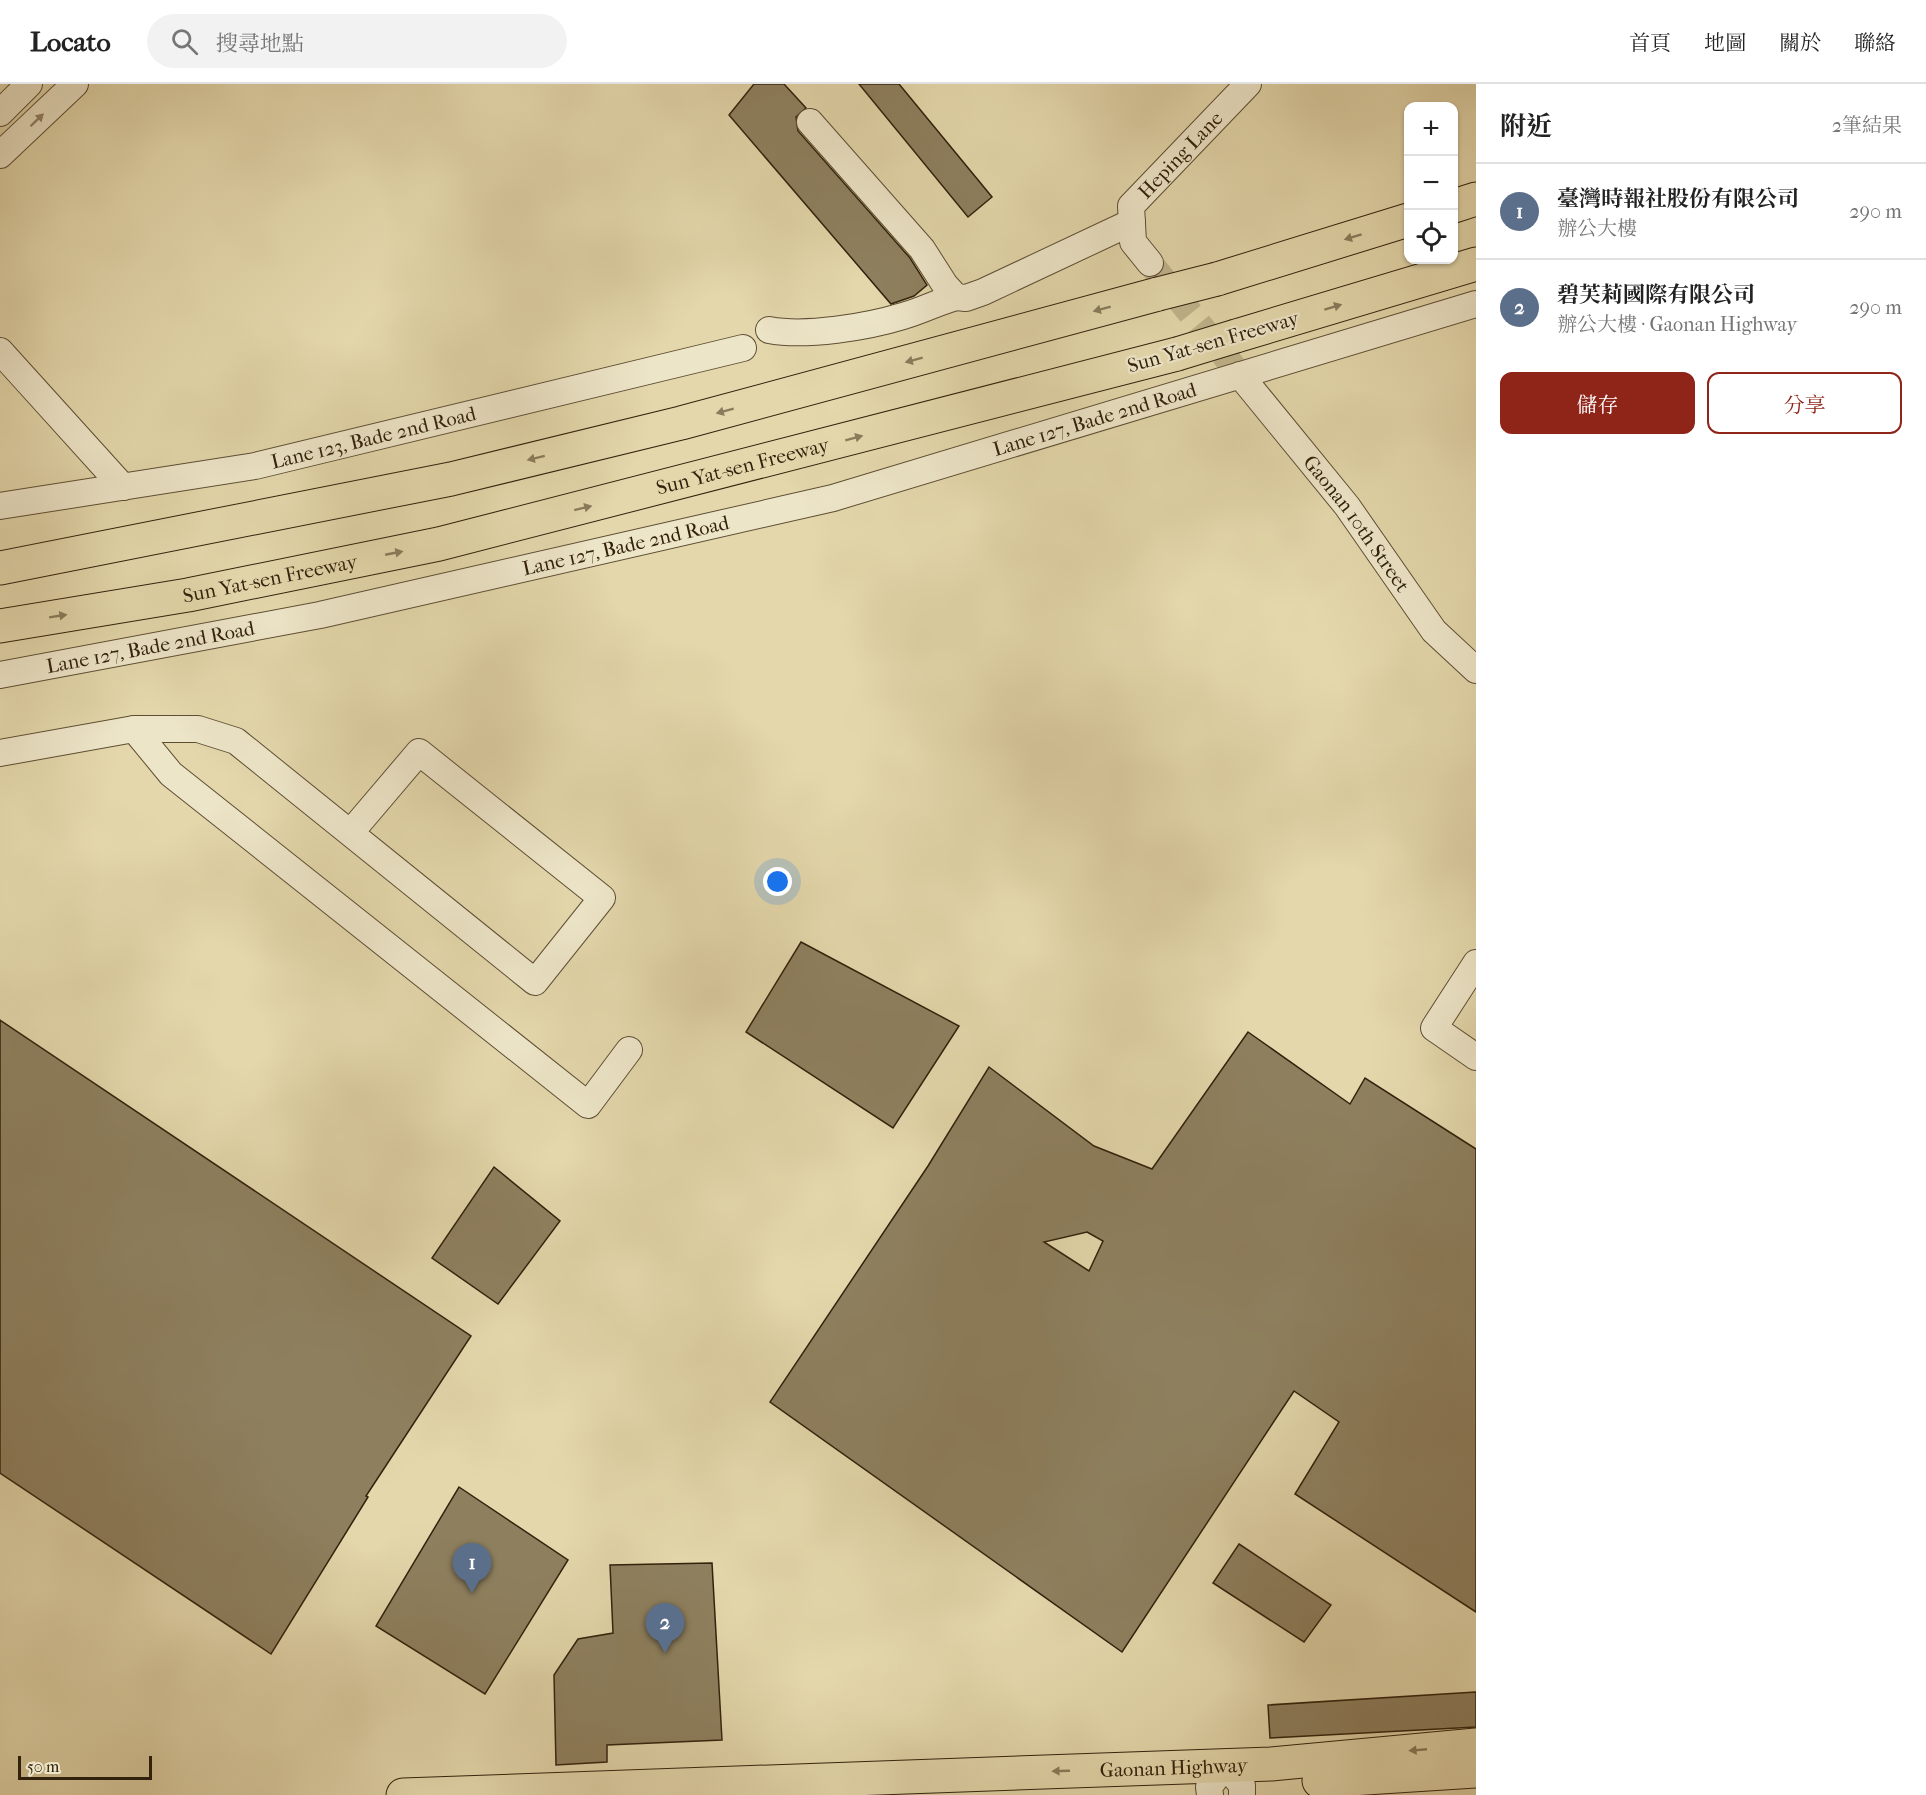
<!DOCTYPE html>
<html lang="zh-TW">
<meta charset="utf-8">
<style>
:root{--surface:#fff;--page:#f2f2f2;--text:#222;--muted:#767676;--line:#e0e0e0;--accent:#8f2418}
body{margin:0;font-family:"IM FELL French Canon","Noto Serif TC",serif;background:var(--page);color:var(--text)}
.controls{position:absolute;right:18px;top:18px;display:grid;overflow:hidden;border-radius:12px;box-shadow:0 2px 4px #0004}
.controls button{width:54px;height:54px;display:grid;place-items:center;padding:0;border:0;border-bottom:2px solid var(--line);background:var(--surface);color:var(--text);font:30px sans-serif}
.scale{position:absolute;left:18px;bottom:15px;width:134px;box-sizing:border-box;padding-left:6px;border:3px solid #32210c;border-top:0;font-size:16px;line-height:21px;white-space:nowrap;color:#32210c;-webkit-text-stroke:4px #ede5c8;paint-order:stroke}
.you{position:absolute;left:778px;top:798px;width:21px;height:21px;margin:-15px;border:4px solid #fff;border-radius:50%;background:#1a73e8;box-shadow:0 0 0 9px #1a73e833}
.badge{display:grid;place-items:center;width:39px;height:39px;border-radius:50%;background:var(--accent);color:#fff;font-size:20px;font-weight:700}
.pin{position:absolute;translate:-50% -50px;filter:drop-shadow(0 2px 3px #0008)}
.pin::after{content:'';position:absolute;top:32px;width:21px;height:18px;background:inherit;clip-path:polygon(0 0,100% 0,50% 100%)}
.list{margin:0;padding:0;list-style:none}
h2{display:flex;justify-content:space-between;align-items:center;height:78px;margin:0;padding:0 24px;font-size:26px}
h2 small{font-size:20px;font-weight:400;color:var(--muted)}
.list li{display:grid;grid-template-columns:39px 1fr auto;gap:18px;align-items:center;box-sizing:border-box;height:96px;padding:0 24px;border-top:2px solid var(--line)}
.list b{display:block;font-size:22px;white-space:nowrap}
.list p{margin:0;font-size:20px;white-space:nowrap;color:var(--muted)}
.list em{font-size:20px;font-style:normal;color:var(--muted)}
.actions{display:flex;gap:12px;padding:18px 24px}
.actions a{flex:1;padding:14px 0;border:2px solid var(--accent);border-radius:12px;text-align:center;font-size:21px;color:var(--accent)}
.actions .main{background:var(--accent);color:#fff}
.icon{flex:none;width:33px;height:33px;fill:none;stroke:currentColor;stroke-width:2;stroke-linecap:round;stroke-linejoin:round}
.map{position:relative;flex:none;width:1476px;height:1711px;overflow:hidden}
header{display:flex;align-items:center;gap:36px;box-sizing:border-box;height:84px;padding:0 30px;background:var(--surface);border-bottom:2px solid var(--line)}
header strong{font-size:28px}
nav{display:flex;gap:33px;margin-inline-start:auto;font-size:21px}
.search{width:420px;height:54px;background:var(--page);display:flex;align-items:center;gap:15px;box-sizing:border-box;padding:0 21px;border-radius:33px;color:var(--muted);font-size:22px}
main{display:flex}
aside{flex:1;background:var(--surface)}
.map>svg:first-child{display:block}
.building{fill:#8e805f;stroke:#32210c;stroke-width:1.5;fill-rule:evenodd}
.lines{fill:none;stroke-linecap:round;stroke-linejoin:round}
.minor-tunnel{stroke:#c0b38b;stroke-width:26;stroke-dasharray:26 13;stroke-linecap:butt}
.minor-casing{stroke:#5e4e34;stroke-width:28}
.major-casing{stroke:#32210c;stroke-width:35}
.highway-casing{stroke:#32210c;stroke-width:35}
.minor{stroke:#ede5c8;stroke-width:26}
.major{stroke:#e3d7ab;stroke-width:33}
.highway{stroke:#e3d7ab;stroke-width:33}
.highway-bridge-casing{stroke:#32210c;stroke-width:35;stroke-linecap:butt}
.highway-bridge{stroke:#e3d7ab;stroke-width:33}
.oneway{fill:#90836a}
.oneway2{fill:#8a7c5c}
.labels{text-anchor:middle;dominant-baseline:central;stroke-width:4.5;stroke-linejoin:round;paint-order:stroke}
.street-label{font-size:20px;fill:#32210c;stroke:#ede5c8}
</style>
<header>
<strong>Locato</strong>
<div class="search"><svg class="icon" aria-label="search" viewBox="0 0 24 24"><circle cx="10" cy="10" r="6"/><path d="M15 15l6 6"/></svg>搜尋地點</div>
<nav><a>首頁</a><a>地圖</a><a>關於</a><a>聯絡</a></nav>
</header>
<main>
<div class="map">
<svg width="1476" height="1711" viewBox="0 0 1476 1711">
<rect width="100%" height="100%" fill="#e3d7ab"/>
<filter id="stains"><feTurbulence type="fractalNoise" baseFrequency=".00333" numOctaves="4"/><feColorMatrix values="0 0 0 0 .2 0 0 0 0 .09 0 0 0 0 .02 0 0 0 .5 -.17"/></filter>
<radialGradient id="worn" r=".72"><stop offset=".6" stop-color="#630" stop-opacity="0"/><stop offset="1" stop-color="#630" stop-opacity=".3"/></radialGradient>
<path class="building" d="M754,0h30l22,24 -10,9 2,14 112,127 17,27 -13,11 -23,8 -162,-189z
M859,0h40l93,113 -24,20z
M801,858l158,84 -66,102 -147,-96z
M0,936l471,316 -105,160 2,1 -97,157 -271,-181z
M1248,948l102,72 15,-26 111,71v463l-181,-118 44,-72 -45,-31 -172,261 -352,-250 158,-236 61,-99 105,79 58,23zM1087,1148l16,9 -14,30 -45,-29z
M494,1083l66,54 -62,83 -66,-46z
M459,1403l109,73 -83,134 -109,-68z
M1239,1460l92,61 -27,37 -91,-59z
M712,1479l10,177 -115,5v17l-51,3 -2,-90 24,-36 35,-6 -3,-68z
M1476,1608v35l-206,11 -2,-33z"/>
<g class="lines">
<path class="minor-tunnel" d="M1150,179l90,112"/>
<defs>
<g id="minor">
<path d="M0,29l29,-29"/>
<path d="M810,38l112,127 23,36 11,12 10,1 17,-6 149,-70"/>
<path d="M0,71l75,-71"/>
<path id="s1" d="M1150,179l-17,-21 -2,-36 117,-122"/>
<path d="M769,246c37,7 98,-3 134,-14 18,-5 35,-14 53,-19"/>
<path d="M0,267l123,136"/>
<path id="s2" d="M1240,291l107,131 87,125 42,39"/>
<path id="s3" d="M0,422l255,-40 488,-118"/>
<path id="s4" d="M0,591l320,-60 513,-117 643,-194"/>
<path d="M134,645l37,45 417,331 41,-55"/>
<path d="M0,669l134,-24h64l38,12 299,241 67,-84 -183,-146 -68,80"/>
<path d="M1476,879l-42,65 42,29"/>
<path d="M1210,1711l-1,-8 16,-22 17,20v10"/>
</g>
<g id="major">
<path d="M1319,1697l157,-10"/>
<path id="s5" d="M403,1711l868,-31 205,-19"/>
</g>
<g id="highway">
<path d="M1454,122l22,-7"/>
<path d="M1217,195l191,-59"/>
<path d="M1236,252l240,-72"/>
<path d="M0,484l451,-89 230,-56 477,-129"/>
<path id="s6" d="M0,542l188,-31 251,-51 738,-190"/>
</g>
</defs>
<use href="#minor" class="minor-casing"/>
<use href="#major" class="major-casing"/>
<use href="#highway" class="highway-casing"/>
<use href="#minor" class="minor"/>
<use href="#major" class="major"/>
<use href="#highway" class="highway"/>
<defs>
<path id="highway-bridge" d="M1158,210l59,-15
M1177,270l59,-18"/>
</defs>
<use href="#highway-bridge" class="highway-bridge-casing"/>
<use href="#highway-bridge" class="highway-bridge"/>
</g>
<defs><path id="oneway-solid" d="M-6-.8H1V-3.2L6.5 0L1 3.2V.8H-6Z" transform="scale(1.5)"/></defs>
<use class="oneway" href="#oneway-solid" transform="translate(37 36) rotate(-44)"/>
<g class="oneway2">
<use href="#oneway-solid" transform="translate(1353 153) rotate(163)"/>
<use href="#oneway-solid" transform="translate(1333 223) rotate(-17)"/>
<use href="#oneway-solid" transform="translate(1102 225) rotate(165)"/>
<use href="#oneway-solid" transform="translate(914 276) rotate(165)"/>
<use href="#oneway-solid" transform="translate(725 327) rotate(165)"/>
<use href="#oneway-solid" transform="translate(854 354) rotate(-15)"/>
<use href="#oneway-solid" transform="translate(536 374) rotate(166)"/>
<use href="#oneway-solid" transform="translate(583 424) rotate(-14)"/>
<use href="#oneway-solid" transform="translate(394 469) rotate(-11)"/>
<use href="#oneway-solid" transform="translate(58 532) rotate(-9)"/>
<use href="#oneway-solid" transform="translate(1418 1666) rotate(175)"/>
<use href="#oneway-solid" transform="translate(1061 1687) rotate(178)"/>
</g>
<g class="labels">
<g class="street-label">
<text stroke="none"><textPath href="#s1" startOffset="134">Heping Lane</textPath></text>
<text transform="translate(1213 258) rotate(-16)">Sun Yat-sen Freeway</text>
<text stroke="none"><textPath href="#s4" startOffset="1125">Lane 127, Bade 2nd Road</textPath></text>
<text stroke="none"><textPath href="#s3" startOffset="380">Lane 123, Bade 2nd Road</textPath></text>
<text stroke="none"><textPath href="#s6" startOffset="760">Sun Yat-sen Freeway</textPath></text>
<text stroke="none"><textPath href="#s2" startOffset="189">Gaonan 10th Street</textPath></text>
<text stroke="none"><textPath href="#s4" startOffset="639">Lane 127, Bade 2nd Road</textPath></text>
<text stroke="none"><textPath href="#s6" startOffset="274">Sun Yat-sen Freeway</textPath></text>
<text stroke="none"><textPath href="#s4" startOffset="153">Lane 127, Bade 2nd Road</textPath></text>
<text stroke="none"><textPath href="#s5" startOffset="771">Gaonan Highway</textPath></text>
</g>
</g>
<rect width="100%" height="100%" filter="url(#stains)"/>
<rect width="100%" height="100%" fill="url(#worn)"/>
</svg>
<div class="controls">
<button>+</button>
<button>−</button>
<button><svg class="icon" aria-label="locate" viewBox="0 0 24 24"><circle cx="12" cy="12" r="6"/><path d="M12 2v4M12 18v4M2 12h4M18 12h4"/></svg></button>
</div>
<div class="scale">50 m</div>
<div class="you"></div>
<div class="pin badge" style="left:472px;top:1509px;background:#5c6f8a">1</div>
<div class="pin badge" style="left:665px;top:1569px;background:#5c6f8a">2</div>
</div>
<aside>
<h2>附近<small>2筆結果</small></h2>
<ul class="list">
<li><span class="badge" style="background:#5c6f8a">1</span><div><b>臺灣時報社股份有限公司</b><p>辦公大樓</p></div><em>290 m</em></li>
<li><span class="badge" style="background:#5c6f8a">2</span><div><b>碧芙莉國際有限公司</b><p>辦公大樓 · Gaonan Highway</p></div><em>290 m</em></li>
</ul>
<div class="actions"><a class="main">儲存</a><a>分享</a></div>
</aside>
</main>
